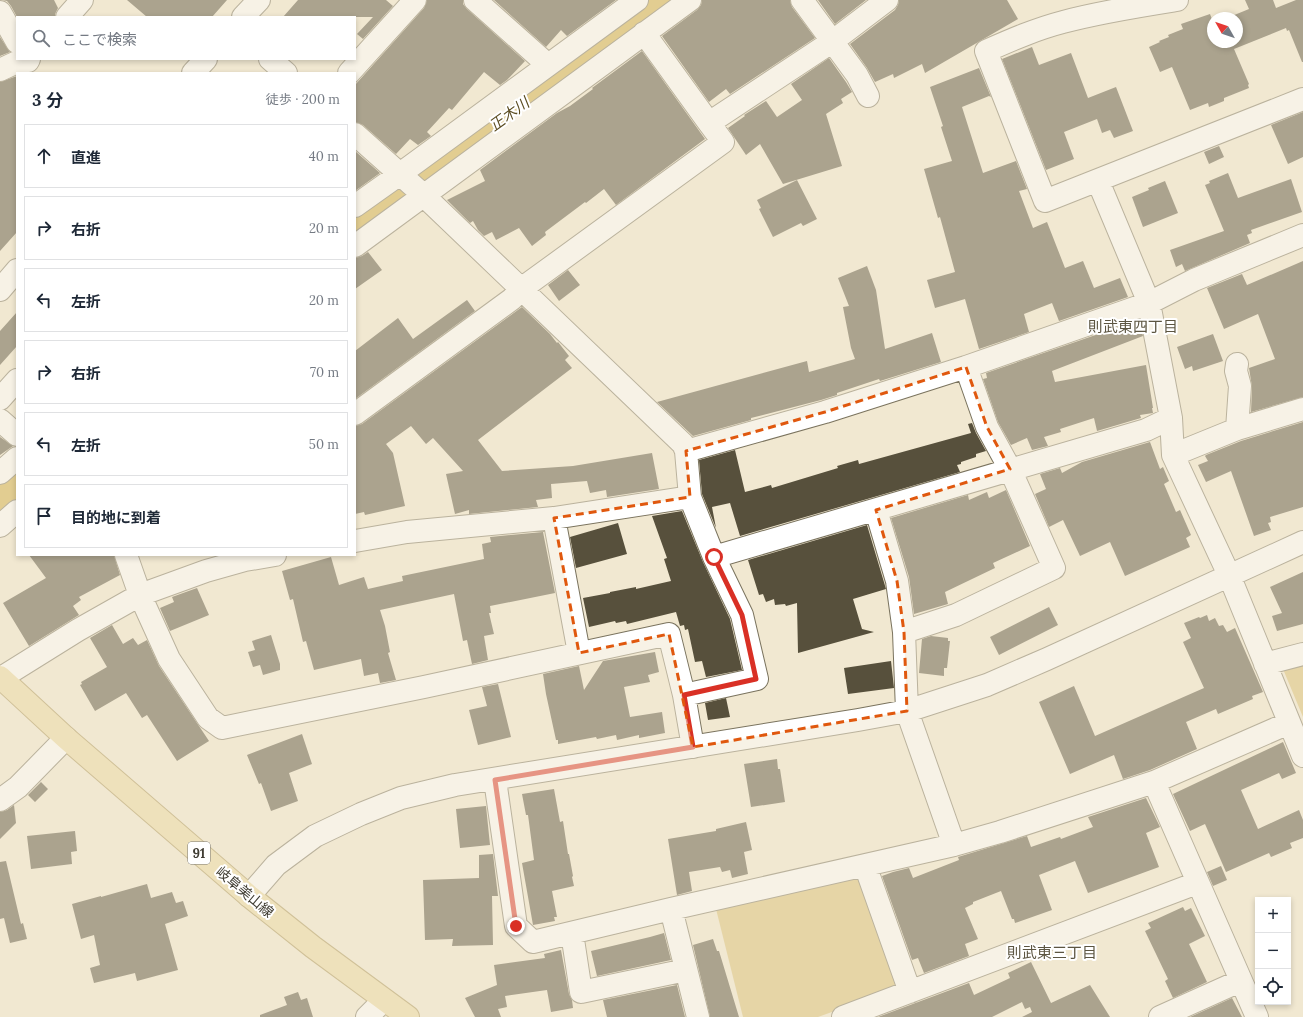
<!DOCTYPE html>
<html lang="ja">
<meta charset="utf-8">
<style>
:root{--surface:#fff;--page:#f2f2f3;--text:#1f2937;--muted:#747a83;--line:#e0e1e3}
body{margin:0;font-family:Lora,"Noto Sans JP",serif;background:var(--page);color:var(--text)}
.controls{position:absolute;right:12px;bottom:12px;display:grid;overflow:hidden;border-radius:0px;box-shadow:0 2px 6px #0003}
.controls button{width:36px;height:36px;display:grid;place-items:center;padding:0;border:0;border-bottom:1px solid var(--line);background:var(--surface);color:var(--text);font:20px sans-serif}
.compass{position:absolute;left:1207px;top:12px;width:36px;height:36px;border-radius:50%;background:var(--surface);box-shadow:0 2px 6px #0003;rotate:310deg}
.stop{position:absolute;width:12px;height:12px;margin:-9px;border:3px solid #d93025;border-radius:50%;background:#fff}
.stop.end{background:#d93025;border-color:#fff;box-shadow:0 1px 4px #0008}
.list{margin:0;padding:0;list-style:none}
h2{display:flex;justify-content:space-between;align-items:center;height:52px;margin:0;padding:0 16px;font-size:17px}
h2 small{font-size:13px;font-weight:400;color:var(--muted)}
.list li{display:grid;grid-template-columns:26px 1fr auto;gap:12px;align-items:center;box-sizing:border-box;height:64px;margin:0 8px 8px;padding:0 8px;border:1px solid var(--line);border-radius:0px}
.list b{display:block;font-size:15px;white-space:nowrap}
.list em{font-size:13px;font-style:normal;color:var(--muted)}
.icon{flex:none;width:22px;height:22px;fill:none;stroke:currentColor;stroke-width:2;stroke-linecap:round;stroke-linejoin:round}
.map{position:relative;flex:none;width:1303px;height:1017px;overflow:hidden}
.search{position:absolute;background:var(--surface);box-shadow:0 2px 6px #0003;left:16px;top:16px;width:340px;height:44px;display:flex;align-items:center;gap:10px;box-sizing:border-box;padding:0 14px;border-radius:0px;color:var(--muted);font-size:15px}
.panel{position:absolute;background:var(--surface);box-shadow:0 2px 6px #0003;left:16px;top:72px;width:340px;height:484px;border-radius:0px}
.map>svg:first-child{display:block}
.green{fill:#d9bf72}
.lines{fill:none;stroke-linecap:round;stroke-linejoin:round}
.river{stroke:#d0ae44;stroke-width:36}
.building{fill:#57503c}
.minor-casing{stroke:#7a735e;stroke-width:24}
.major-casing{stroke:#a89252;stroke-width:24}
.minor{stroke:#fff;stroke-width:22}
.major{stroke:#ecd9a1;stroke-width:22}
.route{stroke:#d93025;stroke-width:5}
.marked{fill:none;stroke:#e0580e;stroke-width:3;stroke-dasharray:8 5;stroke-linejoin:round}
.labels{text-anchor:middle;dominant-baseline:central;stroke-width:4;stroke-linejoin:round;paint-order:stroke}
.shield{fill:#fff;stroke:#797770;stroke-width:1}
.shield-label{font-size:13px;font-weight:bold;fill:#403d33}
.street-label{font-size:14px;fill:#403d33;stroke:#fff}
.water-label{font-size:15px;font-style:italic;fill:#5a4c21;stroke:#fff}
.neighbourhood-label{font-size:15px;fill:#5c5541;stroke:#fff}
</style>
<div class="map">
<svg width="1303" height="1017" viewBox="0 0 1303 1017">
<rect width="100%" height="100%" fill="#f1e8d1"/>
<path class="green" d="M1303,663v54l-20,-48z
M854,877l8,5 34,99 -3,9 -75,27h-75l-27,-108z"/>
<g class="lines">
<path class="river" d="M355,228l309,-228
M0,495l17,-14"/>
</g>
<path class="building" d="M2,0h52l4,8 -3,6v3h-38l-6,-11 -4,-5z
M127,0h100l-15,17h-65z
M298,0h88l7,6 -30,33 -6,-5 16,-17h-90z
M427,0h36v4l4,5 58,52 -18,19 -7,5 -16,-13 -32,38 -3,-2 -22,24 4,4 -13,9 -8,-6 -14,15 -33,-29 -8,-3v-37l69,-77z
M494,0h122l-49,36 -6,-6 -15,17z
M702,0h88l2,7 23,31 -85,56 -4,-5 -17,13 -47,-66 35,-26 4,-5z
M818,0h48l-31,24z
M899,0h108l11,19 -93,54 -3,-9 -28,14 -1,-4 -18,8 -8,-14 -17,-24 45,-34 3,-5z
M1245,0h28l3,8 20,-8h7v62h-1l-13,-32 -2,1 -1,-3 -52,21 15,35 -1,1 1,3 -25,10v3l-15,6 -1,-4 -18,7 -18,-43 -12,5 -11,-25 11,-5 -1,-1 10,-4 -1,-2 15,-6 -2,-5 29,-10 3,8v20h24v-24h-10l22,-9z
M0,37l10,15 -10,4z
M1032,47l7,18 32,-12 17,45 28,-11 17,44 -19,7 -4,-8 -8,3 -5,-14 -33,13 10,27 -28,11 -44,-111z
M642,51l63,88 -89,66 -12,-16 -18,14 -1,-1 -40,30 1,3 -14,11 -13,-18 -23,12 -4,-8 -8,4 -6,-6 -5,-9 -3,2 -23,-23 38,-19 -5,-11 77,-57 13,-7 23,-17 -1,-1z
M829,58l17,24 6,10 -11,7 2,4 -17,11 16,52 -59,18 -23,-40 -14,11 -18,-27 17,-12 -1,-1 22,-14 11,16 25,-17 -11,-16z
M979,68l12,29 -2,-1 -27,11 21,66 33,-12 11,28 -8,2 14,37 14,-6 18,46 18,-7 11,27 26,-10 8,19 -69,24 -7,-18 -28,11 5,18 -50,17 -14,-50 -30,9 -8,-28 28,-8 -15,-55 -2,1 -14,-49 28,-8 -11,-34 2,-1 -13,-39z
M17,76v156l-17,19v-169z
M1303,112v45l-15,7 -17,-39z
M1219,146l5,11 -15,7 -5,-12z
M355,151l25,22 -25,18z
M1228,173l10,25 53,-19 11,33 -51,18 1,3 -5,2 3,8 -65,28 -3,-7 -6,3 -6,-17 54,-19 -19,-46 5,-2 -1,-2z
M797,180l20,39 -14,7 -2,-3 -28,14 -14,-28 2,-1 -4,-8z
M1165,181l13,32 -35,14 -11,-30 17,-7 -1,-2z
M368,252l14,18 -27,19v-31l7,-2z
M1303,261v136l-52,15 1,-25 -3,-19 26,-9 -17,-45 -34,15 -17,-41 35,-14 5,11z
M867,266l9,24 9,59 47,-16 9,29 -61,19 -1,-2 -42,14v2l-16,5 -70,18v2l-58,16 -36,-34 150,-41 2,11 46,-13 -4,-11 -8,-41 6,-1 -11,-28z
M568,270l12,15 -21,16 -11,-16z
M467,300l8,11 -120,88v-48l43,-33 15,21z
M522,307l28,27 7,9 1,-1 11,14 -4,4 7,8 -94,72 24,31 71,-5 79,-13 7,36 -52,8 -1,-7 -16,3 -3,-12 -36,3 1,14 -16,2 2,7 -69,7v-4l-14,4 -9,-40 17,-3 -30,-33 -7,6 -15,-18 -25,18 7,9 12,53 -40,9 -1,-3 -9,2v-88l7,-2z
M17,312v34l-17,19v-34z
M1139,320l4,16 -91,35 3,11 91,-17 7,43h-1l1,5 -13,2 1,3 -44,13 -3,-13 -34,11 1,3 -17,5 4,9 -16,4 -5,-12 -16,7 -13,-23 -15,-43 4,-1 -1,-5z
M1213,334l10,27 -30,10 -1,-5 -7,3 -8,-22z
M1303,422v85l-33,10 1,5 -3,1 3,7 -17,6 -23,-65 -25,11 -8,-17 10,-4 -3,-5 1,-1 35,-14z
M972,423l4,10 10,18 -10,3v3l-15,5v2l-4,1 3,7 -220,64 -10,-33 -18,4 4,21 -14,-34 -3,-34 36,-10 10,42 26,-7 1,3 66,-20 -1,-2 21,-6 1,4 112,-31 -3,-9z
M0,437l13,9 -13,9z
M1150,442l10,27 3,-2 6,14 -5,3 12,28 4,-2 11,25 -5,3 4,9 -65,29 -15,-34 -30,14 -17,-36 -14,7 -14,-33 11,-5 -6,-15 20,-6 2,5 20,-11z
M1006,490l24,56 -37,17 2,5 -50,24 3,12 -34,10 -5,-37 -18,-59 77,-23 1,5 18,-8 2,6z
M682,511l21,51 27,57 12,51 -36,7 -4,-16 -7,1 -7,-33 -3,1 -1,-5 -4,1 -4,-14 -49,12 -1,-3 -10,2 -1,-2 -26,6 -6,-29 27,-5v-1l26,-5v2l35,-8 -7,-22 3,-1 -15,-42z
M618,523l9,31 -51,14 -6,-31z
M867,525l19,64 -33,10 9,30 12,3 -76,21 -1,-50 -11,3 -1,-2 -10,1 -1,-6 -8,3 -3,-8 -4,1 -11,-35z
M543,532l12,61 -65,13 1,7h-2l5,21 -10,2 4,24 -16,4 -5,-24 -4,1 -9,-47 -74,16 5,16 5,26 -2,1 8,27 -16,3 -2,-10 -14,3 -3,-17 -47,11 -8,-29 -3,1 -10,-43 -3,1 -8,-29 49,-14 8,28 25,-8 4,12 35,-8 -1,-5 82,-17 -2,-15 9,-2 -1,-5z
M29,555h85l6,20 -41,22 2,3 -8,6 6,9 -50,31 -26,-43 43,-25z
M1303,572v52l-26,7 -5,-15 10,-3 -12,-26z
M197,588l12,27 -39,16 -10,-23 14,-6 -2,-5z
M1049,607l9,18 -59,30 -9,-18z
M1207,615l2,6 6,-3 4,8 4,-1 4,7 8,-4 28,64 -11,4 1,3 -35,15 -2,-5 -30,13 11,27 -47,21 -27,9 -9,-24 -44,19 -31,-72 35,-16 21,50 109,-48 -21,-46 8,-4 -7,-15 15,-6 1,1z
M112,625l11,19 10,-6 5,7 9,-5 12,26 50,75 -32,20 -30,-46 -5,3 -16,-25 -31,18 -15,-26 2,-1 -1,-2 26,-15 -17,-29z
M271,635l9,29v6l-17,5 -3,-10 -7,2 -5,-15 7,-2 -3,-9z
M931,636l17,2v3h2l-3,27h-3v8l-25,-3 3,-34z
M655,652l4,20 -11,3 2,7 -26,5 6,30 32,-5 3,21 -26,5v-3l-22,5 -1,-5 -19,4 -1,-2 -38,7v-4h-2l-10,-46 -3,-20 36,-8 5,24 19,-29z
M891,661l3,27 -46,6 -4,-26z
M498,684l13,53 -33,8 -9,-35 18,-4 -5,-19z
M726,698l4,19 -22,3 -3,-17z
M302,734l10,30 -23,9 9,28 -27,10 -10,-28 -2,1 -12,-29z
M1283,742l13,31 -14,6 -3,-6 -38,17 17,39 41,-19 4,10v18l-13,5 2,5 -21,9 -2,-4 -43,19 -21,-48 -15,7 -17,-37z
M777,759l1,10h2l5,33 -34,5 -7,-43z
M41,782l7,7 -13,13 -7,-7z
M554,789l6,33 3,-1 5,33h1l4,22 -1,1 2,9 -22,5 5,26h-3l1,4 -22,4 -11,-62 12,-3 -6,-45h-2l-4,-21z
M1146,798l14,29 -14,6 13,34 -71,26 -13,-32 -36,14 13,35 -37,13 -1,-4h-2l-11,-28 -28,11v2l-8,4 13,31 -13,5 4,12 -45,17 -6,-15 -6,2 -30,-84 11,-4 16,-4 4,10 46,-18 -1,-3 69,-21 4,11 29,-10 1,2 32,-12 -5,-10z
M14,805l2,18 -16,16v-27l7,-2z
M486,806l4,39 -30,3 -4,-39z
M746,822l6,28 -8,2 4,22 -16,4 -2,-8 -8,2 -2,-5 -31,5 3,19 -15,4 -9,-56 48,-8v-2z
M75,831l2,20 -6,1 1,12 -41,5 -4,-33z
M493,854l5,42h-6l1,49 -41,1 1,-7 -28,1 -2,-60 56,-2v-23z
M6,861l15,63 2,-1 4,16 -17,4 -6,-25 -4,1v-57z
M1221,866l6,14 -14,6 -6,-14z
M147,884l4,14 21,-6 4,11 7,-2 5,15 -23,8 13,46 -41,11 -2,-8 -41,10 -4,-15 10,-3 -6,-30 -13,4 -9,-35 29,-8v1z
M1183,907l2,4 6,-3 14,28 -16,8 18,38 -34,16 -8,-17 3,-2 -23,-48 6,-3 -3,-5z
M664,933l7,27 -74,16 -6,-25 59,-14z
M713,939l4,12h2l20,66h-29l-17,-72z
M561,950l8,44 3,6 1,8 -22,4 -4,-22 -42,6 2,11 -9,2 3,8h-26l-10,-19 32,-13 -3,-20 51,-7 -1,-4z
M1031,962l20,41 39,-18 20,32h-88l10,-5 -2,-5 -5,2 -3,-7 -30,15h-114l91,-34 5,12 36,-17 -2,-5z
M677,985l8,32h-78l-4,-17z
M298,992l3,8 6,-2 6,19h-53v-2l27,-10 -3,-8z
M1232,998l10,19h-52z"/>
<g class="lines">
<defs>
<path id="minor" d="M475,0l73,65
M802,0l55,75 11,21
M1177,0c-38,6 -77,12 -114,22 -27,7 -52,18 -77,29l59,150 258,-102
M0,12l17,30
M67,17l15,-17
M243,17l16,-17
M644,33l65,90
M270,59l16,14
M0,70l17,-8 11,-1 1,-2
M193,73l13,-14
M349,73l66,-73
M355,134l65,58 263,252 3,7 4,46 24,60 28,58 15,64 -73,16
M1098,181l51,122 22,115 2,37 56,120 74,181
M355,206l45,-32 237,-174
M355,246l335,-246
M0,290l17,-20
M1237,364l-1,7 4,15 -3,43
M0,399l17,-19
M355,414l157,-115 9,-10 202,-147 -14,-19 124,-82 54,-41
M0,420l17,15
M686,451l139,-39 141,-45 183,-64 45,-23 109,-45
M1173,455l64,-26 66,-20
M0,473l17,-15
M876,510l21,71 7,51 3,79 47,134
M554,518l25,135
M0,526l17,-15
M355,541l52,-9 147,-14 136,-21
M126,555l14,40 29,64 39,59 14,10 202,-41 245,-53 15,61 9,52
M714,557l432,-127 25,-12
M904,632l52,-17 98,-47 -44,-99 -23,-42 -21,-60
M1265,664l38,-10
M1,678l77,-48 62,-35 66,-24 39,-11 30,-5
M495,780l21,146 17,16 138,-33 283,-64 46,-13 154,-50 135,-59
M1154,782l103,235
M0,800l18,-13 48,-49
M865,865l45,127
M249,896l27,-31 39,-29 46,-22 40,-16 54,-13 403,-65 49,-9 80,-26 60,-26 256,-117
M671,909l27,108
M572,933l9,59 105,-22
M367,1017l17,-17
M843,1017l354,-134
M1160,1017l80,-36"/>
<path id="major" d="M0,677l66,61 183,158 64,51 95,70"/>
</defs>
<use href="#minor" class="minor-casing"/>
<use href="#major" class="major-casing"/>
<use href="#minor" class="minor"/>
<use href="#major" class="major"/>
</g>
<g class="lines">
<path class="route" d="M516,926l-21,-146 198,-33 -9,-52 72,-16 -14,-64 -28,-58"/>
</g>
<path d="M0 0H1303V1017H0ZM966,367l21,60 23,42 -134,41 21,71 7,51 3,79 -214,36 -24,-113 -90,19 -25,-135 136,-21 -4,-46 139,-39z" fill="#f1e8d1" fill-opacity=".55" fill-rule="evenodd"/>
<path class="marked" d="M966,367l21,60 23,42 -134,41 21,71 7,51 3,79 -214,36 -24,-113 -90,19 -25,-135 136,-21 -4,-46 139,-39z"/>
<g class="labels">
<rect class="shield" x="188" y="842" width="22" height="22" rx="3"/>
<g class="shield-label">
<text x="199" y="853">91</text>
</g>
<g class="street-label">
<text transform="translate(245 892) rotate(40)">岐阜美山線</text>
</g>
<g class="water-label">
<text transform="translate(509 114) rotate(-36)">正木川</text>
</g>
<g class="neighbourhood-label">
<text x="1133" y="326">則武東四丁目</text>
<text x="1052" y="952">則武東三丁目</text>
</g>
</g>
</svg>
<div class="controls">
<button>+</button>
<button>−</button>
<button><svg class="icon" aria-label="locate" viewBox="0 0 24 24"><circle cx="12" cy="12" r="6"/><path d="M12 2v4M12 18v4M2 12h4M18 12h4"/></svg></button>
</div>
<svg class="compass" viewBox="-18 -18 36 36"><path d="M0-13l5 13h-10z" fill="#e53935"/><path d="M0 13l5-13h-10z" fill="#747a83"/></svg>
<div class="stop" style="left:714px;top:557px"></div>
<div class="stop end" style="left:516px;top:926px"></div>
<div class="search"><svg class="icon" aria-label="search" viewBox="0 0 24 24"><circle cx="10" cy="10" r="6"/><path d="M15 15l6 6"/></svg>ここで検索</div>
<section class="panel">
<h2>3 分<small>徒歩 · 200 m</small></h2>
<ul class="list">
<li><svg class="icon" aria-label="ahead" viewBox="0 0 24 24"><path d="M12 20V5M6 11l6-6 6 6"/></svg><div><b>直進</b></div><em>40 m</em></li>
<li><svg class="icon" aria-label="right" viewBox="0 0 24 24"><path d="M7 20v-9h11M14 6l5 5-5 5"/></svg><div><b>右折</b></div><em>20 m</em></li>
<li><svg class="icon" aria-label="left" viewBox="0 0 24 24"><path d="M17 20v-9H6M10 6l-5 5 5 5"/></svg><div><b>左折</b></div><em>20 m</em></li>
<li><svg class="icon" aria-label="right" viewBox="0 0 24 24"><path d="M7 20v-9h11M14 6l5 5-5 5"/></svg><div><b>右折</b></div><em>70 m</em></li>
<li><svg class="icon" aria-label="left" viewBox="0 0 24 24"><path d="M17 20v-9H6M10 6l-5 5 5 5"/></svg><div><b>左折</b></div><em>50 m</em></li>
<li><svg class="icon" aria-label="arrive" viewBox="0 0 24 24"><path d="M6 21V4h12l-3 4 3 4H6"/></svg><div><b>目的地に到着</b></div></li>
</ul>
</section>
</div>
